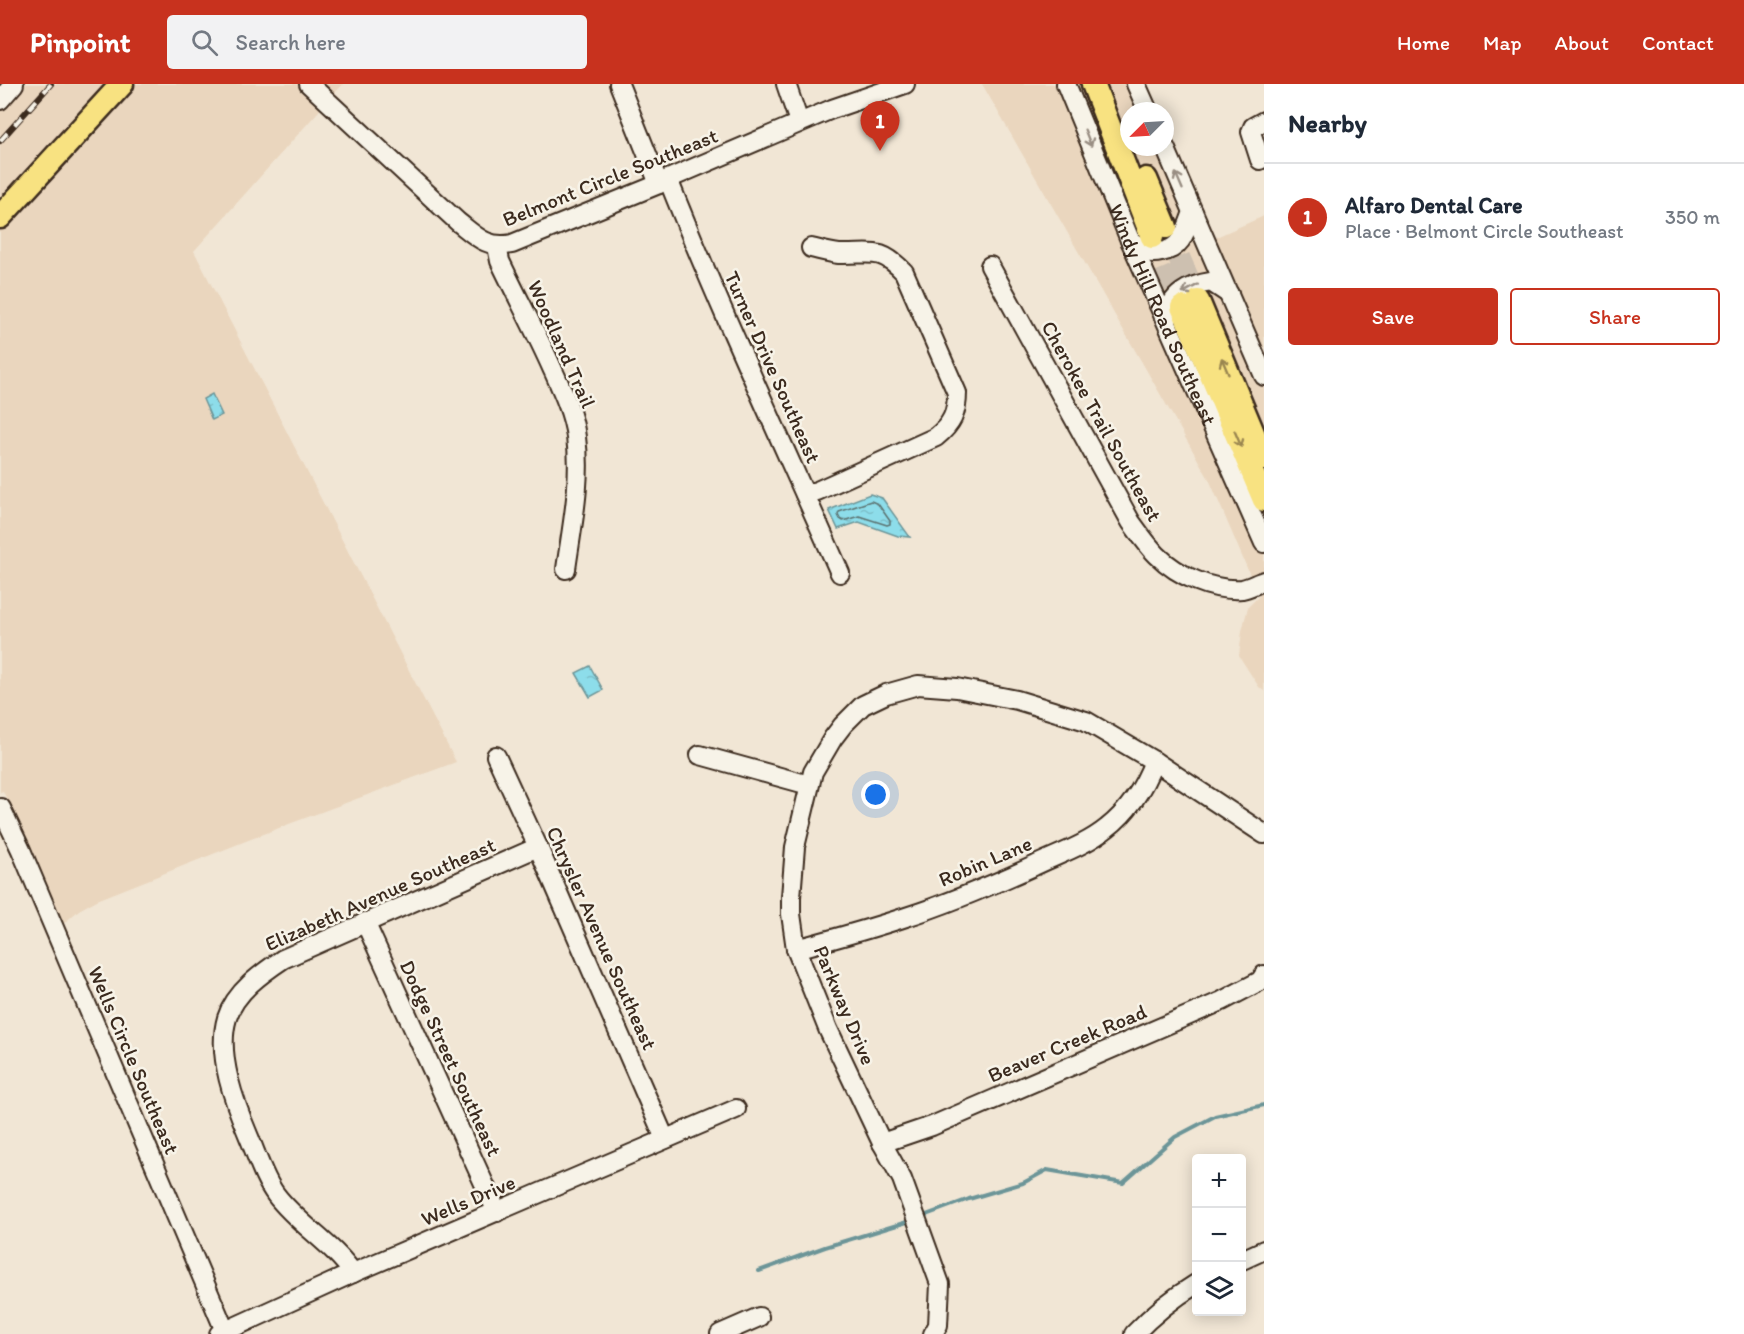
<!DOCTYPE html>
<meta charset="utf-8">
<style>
:root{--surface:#fff;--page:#f2f2f3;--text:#1f2937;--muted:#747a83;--line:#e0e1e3;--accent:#c8321e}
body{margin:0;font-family:Itim,sans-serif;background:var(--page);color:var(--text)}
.controls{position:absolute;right:18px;bottom:18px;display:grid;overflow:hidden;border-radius:6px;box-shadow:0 3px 15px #0003}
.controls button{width:54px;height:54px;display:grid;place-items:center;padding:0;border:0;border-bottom:2px solid var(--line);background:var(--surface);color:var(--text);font:30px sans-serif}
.compass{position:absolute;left:1120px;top:18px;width:54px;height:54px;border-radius:50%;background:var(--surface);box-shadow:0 3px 15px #0003;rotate:246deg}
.you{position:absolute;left:876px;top:711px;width:21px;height:21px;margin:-15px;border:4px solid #fff;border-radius:50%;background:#1a73e8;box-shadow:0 0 0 9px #1a73e833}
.badge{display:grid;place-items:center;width:39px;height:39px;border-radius:50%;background:var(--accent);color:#fff;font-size:20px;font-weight:700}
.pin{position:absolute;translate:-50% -50px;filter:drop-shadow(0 2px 3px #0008)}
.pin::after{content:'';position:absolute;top:32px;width:21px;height:18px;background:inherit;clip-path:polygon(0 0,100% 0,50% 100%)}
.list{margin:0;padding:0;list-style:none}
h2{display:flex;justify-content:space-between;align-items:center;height:78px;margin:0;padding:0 24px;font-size:26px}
h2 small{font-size:20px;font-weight:400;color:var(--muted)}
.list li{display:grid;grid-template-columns:39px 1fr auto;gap:18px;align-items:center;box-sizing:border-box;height:108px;padding:0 24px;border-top:2px solid var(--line)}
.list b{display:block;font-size:22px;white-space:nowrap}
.list p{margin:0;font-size:20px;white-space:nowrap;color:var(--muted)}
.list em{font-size:20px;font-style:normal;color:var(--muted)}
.actions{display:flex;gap:12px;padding:18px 24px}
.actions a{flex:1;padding:14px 0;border:2px solid var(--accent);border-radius:6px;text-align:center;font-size:21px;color:var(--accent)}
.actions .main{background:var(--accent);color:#fff}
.icon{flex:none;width:33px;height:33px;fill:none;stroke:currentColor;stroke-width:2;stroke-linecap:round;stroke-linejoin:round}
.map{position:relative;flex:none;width:1264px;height:1250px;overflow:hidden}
header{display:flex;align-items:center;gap:36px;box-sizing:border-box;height:84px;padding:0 30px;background:var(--accent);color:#fff}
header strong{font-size:28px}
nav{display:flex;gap:33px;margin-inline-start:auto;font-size:21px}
.search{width:420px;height:54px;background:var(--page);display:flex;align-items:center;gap:15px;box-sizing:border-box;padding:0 21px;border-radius:6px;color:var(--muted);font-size:22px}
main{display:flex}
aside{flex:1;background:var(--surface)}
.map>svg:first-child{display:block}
.built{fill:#ead6be}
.water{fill:url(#water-ripples);stroke:#6c9598;stroke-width:1.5}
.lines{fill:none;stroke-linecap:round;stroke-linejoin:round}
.shore{stroke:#5c7270;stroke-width:1.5}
.stream{stroke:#6c9598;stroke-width:4}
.major-tunnel{stroke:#cdc0b0;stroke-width:22;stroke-dasharray:22 11;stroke-linecap:butt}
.minor-casing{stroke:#3b2a1e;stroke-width:22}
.major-casing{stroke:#3b2a1e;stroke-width:27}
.minor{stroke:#f7f3e8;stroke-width:18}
.major{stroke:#f8e281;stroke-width:22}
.rail-casing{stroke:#3b2a1e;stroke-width:6}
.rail{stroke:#f7f3e8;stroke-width:4;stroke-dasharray:11;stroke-linecap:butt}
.oneway{stroke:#998e83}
.oneway2{stroke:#9a8650}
.labels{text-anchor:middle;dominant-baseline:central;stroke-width:5;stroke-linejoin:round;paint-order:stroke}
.street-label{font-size:21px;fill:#3b2a1e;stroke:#f7f3e8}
</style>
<header>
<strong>Pinpoint</strong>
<div class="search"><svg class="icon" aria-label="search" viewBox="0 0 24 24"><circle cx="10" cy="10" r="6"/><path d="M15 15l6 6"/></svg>Search here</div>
<nav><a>Home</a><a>Map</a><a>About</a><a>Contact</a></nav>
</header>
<main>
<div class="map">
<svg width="1264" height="1250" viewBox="0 0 1264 1250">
<defs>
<pattern id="water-ripples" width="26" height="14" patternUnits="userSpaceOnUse" patternTransform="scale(1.5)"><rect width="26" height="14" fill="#8dddea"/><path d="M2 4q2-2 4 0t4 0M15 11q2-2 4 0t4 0" fill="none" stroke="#7bbec8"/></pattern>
</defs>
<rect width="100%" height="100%" fill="#f1e6d5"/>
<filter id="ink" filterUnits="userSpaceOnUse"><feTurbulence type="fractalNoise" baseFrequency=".0167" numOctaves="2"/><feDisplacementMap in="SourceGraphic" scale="12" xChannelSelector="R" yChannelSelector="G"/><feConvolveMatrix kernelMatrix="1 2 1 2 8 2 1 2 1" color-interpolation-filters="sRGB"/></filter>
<g filter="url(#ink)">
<path class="built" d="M0,0h343l-149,167 262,511 -167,62 -192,76 -18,10 -17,15 -59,-134 -3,1z
M982,0h146l12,27h-11v36h27l42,98 66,-29v475l-5,-4 -20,-31 3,-25 6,-24 11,-11 -50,-117z"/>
<path class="water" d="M212,310l10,21 -10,5 -9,-21z
M870,410l12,4 28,39 -12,-1 -39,-14 -21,7 -9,-19z
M590,582l13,24 -13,7 -14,-24z"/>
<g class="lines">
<path class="shore" d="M871,417l7,3 12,17v3l-3,1 -28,-9 -16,5 -3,-2 -2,-4 1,-3z"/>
<path class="stream" d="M926,1131l43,-16 54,-16 24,-13 76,13 52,-46 40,-21 49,-11
M759,1187l66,-24 82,-25"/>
<path class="major-tunnel" d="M1166,143l32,74
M1152,153l30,70"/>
<defs>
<g id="minor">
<path d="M309,0l149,138c18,14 29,27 54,22l147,-60 9,-5 164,-70 73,-25"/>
<path d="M619,0l40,100"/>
<path d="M786,0l13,38"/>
<path id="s1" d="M1066,0l64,156 134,303"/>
<path d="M1136,0l12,27"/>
<path d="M0,16l14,-16"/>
<path d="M1165,63l99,229"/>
<path d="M1260,76l-9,-28 2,-5 11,-6"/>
<path d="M668,95c53,133 114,263 172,394"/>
<path d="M1130,156c5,3 11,10 16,12 4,1 11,1 15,0 21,-3 25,-22 32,-40"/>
<path d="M497,162l3,15c17,36 36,71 52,107 10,22 21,45 24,69 6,43 -4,89 -10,132"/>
<path d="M990,182l141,256c8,11 16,23 26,33 21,21 55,36 85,34 7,-1 15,-6 22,-8"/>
<path d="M1168,234c1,-24 23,-33 43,-36l18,12"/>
<path d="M805,410l12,-3 119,-54c16,-13 21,-24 21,-44l-53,-121c-25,-26 -33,-17 -65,-18 -9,-1 -19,-4 -28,-6"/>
<path d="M700,671l109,30"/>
<path d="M496,672l42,91 127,292"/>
<path d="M1,724l20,42 204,481"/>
<path d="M365,838l132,290"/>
<path d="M796,865c37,-10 74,-20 110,-32 44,-14 86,-32 128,-51 25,-12 52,-21 73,-38 22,-17 37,-41 47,-67"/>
<path d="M882,1059l50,-17 290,-125 38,-20 4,-6"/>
<path d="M1242,1176l22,-10"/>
<path d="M353,1189c-20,-29 -55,-49 -77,-78 -12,-16 -19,-39 -27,-58 -14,-33 -33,-82 -22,-119 8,-26 35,-45 56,-59l255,-112"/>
<path d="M219,1250l134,-61 383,-164"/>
<path d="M720,1250l39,-17"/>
<path d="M933,1250l5,-9 2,-41 -38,-105 -20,-36 -54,-114 -32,-80 -5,-35v-17l4,-50 18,-75 20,-34 10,-13 20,-20 23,-11 32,-9 39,3 60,12 69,21 68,40 110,73"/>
<path d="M1134,1250c19,-20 39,-36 62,-50"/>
</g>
<path id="major" d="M1093,0l59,153
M1146,95l20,48
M0,133l122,-133
M1198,217l66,158
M1182,223l82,193"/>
</defs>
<use href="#minor" class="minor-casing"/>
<use href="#major" class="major-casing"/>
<use href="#minor" class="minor"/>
<use href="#major" class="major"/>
<defs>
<path id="rail" d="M0,57l51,-57"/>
</defs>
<use href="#rail" class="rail-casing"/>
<use href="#rail" class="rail"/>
</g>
<defs><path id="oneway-shaft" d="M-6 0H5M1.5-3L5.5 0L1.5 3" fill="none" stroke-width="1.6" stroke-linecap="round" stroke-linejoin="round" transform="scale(1.5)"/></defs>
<g class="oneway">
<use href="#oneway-shaft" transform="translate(1088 54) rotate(68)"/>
<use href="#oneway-shaft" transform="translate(1179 97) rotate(-113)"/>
<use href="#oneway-shaft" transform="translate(1190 205) rotate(151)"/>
</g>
<g class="oneway2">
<use href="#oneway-shaft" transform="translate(1225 282) rotate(-113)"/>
<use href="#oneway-shaft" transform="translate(1238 355) rotate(67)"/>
</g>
</g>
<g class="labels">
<g class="street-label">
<text transform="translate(610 93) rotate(-22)">Belmont Circle Southeast</text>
<text stroke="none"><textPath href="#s1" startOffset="250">Windy Hill Road Southeast</textPath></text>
<text transform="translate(562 260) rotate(66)">Woodland Trail</text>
<text transform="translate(773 283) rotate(66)">Turner Drive Southeast</text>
<text transform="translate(1102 337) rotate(61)">Cherokee Trail Southeast</text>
<text transform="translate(985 777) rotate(-23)">Robin Lane</text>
<text transform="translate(380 810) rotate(-24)">Elizabeth Avenue Southeast</text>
<text transform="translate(602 854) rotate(66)">Chrysler Avenue Southeast</text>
<text transform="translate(845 921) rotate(67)">Parkway Drive</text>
<text transform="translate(1067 959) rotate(-23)">Beaver Creek Road</text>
<text transform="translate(451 974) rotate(65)">Dodge Street Southeast</text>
<text transform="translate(134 976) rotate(67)">Wells Circle Southeast</text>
<text transform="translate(468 1116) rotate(-23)">Wells Drive</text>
</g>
</g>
</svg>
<div class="controls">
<button>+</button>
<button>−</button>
<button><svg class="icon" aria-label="layers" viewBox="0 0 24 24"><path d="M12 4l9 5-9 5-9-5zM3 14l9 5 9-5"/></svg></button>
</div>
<svg class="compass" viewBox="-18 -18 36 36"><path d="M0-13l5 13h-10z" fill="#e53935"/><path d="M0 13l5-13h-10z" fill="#747a83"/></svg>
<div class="you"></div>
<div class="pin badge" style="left:880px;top:67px">1</div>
</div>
<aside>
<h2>Nearby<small></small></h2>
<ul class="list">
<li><span class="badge">1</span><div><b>Alfaro Dental Care</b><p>Place · Belmont Circle Southeast</p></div><em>350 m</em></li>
</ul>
<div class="actions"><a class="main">Save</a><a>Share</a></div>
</aside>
</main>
